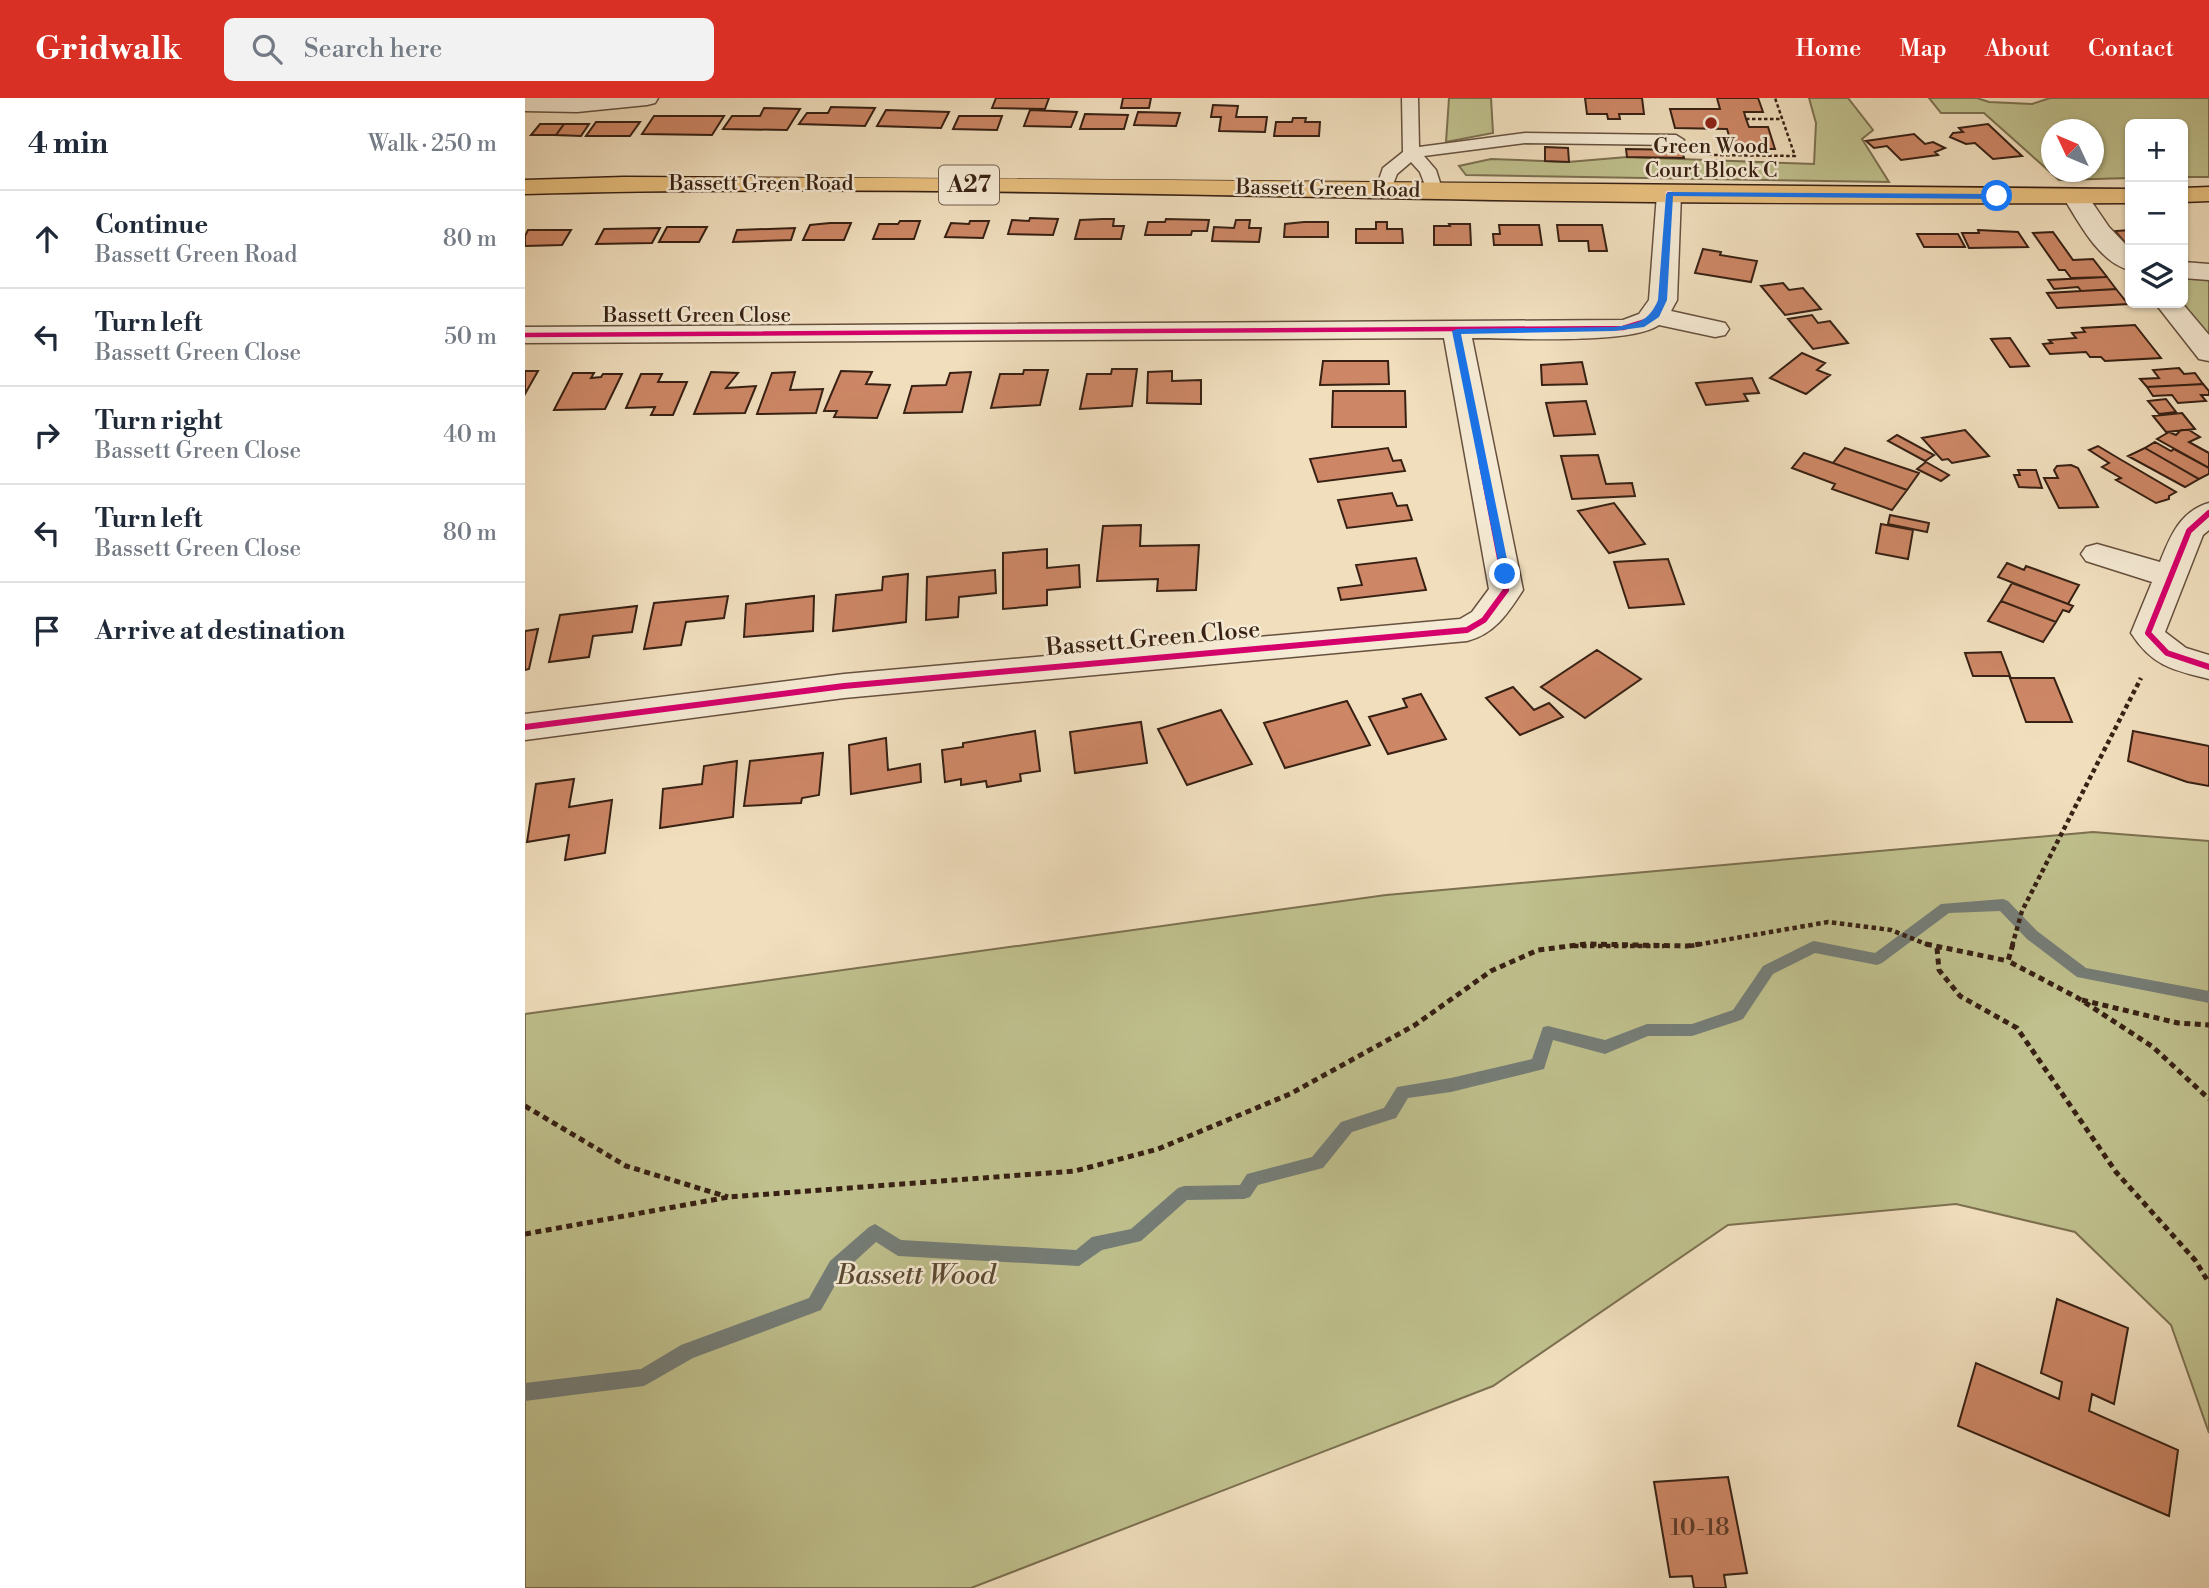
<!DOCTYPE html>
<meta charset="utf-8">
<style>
:root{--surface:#fff;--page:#f2f2f3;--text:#1f2937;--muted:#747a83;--line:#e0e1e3;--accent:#d93025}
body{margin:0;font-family:"Libre Bodoni",serif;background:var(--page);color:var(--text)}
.controls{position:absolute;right:21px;top:21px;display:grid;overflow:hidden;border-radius:10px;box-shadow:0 2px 5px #0004}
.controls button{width:63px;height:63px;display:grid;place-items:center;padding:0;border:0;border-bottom:2px solid var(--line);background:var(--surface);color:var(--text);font:35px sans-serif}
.compass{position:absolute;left:1516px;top:21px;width:63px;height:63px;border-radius:50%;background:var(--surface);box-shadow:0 2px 5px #0004;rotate:314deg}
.stop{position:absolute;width:21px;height:21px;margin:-16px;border:5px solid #1a73e8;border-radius:50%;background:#fff}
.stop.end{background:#1a73e8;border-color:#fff;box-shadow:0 2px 7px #0008}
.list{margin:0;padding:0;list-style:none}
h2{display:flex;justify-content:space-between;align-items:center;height:91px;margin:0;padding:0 28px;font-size:30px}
h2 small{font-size:23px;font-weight:400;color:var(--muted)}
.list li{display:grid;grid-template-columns:46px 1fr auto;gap:21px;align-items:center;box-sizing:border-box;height:98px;padding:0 28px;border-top:2px solid var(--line)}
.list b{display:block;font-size:26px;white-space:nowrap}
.list p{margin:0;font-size:23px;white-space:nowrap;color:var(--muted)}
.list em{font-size:23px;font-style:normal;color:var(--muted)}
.icon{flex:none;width:38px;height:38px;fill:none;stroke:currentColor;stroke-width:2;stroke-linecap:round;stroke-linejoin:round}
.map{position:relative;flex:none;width:1684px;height:1490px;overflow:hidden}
header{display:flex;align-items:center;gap:42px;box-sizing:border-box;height:98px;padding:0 35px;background:var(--accent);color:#fff}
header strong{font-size:33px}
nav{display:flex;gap:38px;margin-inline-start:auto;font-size:24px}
.search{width:490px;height:63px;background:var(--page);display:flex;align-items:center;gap:18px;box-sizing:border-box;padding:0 24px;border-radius:10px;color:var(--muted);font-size:26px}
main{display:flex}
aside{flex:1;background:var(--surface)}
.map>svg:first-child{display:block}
.green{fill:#bfc08d;stroke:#7c7050;stroke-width:2;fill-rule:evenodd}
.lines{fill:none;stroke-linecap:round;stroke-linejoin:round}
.stream{fill:#757d77;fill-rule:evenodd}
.building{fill:#cd8766;stroke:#382114;stroke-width:2}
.lane-casing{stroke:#66503e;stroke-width:3}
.street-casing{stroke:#66503e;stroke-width:3}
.primary-casing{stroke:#382114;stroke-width:3}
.path-far2{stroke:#382114;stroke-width:2.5;stroke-dasharray:3.5 2.5;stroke-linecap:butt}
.path-far1{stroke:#382114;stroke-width:4.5;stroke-dasharray:4.5 3.5;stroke-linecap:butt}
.path{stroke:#382114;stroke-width:5;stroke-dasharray:6 4.5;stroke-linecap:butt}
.lane{fill:#f5ead4;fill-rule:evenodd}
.street{fill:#f5ead4;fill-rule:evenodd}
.primary{fill:#e8bf7e;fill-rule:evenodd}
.cycleway-far1-casing{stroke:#f5ead4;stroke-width:7}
.cycleway-casing{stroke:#f5ead4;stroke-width:10}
.cycleway-far1{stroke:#d6006c;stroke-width:4.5}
.cycleway{stroke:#d6006c;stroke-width:6}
.route{fill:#1a73e8}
.poi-dot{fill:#8f2418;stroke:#f5ead4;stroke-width:2.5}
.labels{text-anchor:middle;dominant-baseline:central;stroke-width:5;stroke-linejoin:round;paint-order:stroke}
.far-poi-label{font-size:21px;fill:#382114;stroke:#f5ead4}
.far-street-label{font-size:21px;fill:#382114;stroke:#f5ead4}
.shield{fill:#f5ead4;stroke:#715d4e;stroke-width:2}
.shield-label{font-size:23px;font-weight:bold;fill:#382114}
.street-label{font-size:24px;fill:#382114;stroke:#f5ead4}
.near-number-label{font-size:24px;fill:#5d3a28}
.near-park-label{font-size:28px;font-style:italic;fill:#5a4932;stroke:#f5ead4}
</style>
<header>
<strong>Gridwalk</strong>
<div class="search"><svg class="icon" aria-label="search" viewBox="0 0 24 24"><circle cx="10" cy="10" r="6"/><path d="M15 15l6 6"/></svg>Search here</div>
<nav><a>Home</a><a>Map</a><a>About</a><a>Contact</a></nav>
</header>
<main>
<aside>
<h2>4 min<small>Walk · 250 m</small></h2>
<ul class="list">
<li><svg class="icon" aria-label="ahead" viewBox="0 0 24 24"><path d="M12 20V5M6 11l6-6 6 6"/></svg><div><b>Continue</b><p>Bassett Green Road</p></div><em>80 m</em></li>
<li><svg class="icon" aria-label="left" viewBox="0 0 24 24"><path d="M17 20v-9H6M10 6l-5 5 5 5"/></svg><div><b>Turn left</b><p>Bassett Green Close</p></div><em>50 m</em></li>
<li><svg class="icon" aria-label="right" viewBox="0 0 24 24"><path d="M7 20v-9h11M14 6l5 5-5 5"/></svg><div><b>Turn right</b><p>Bassett Green Close</p></div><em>40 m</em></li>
<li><svg class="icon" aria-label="left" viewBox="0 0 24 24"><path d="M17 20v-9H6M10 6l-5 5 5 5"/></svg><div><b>Turn left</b><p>Bassett Green Close</p></div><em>80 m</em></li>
<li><svg class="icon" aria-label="arrive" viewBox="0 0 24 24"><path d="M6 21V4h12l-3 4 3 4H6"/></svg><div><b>Arrive at destination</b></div></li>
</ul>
</aside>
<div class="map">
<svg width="1684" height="1490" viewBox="0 0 1684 1490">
<rect width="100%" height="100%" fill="#f0debd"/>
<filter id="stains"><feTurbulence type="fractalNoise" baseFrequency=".00286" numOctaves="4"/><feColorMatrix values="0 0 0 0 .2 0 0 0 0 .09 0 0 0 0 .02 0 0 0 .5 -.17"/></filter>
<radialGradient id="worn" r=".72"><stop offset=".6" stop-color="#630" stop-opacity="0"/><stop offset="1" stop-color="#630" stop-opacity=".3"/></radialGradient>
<path class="green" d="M924,0h42l2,35 -47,9z
M1284,0h39l25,32 -11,9 27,43 -423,-7 -7,-9 32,-7 77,3 59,-5 187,7 2,-41z
M1404,0h48l12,4 43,2 18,-6h159v79h-26v-53h-53v54l-71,2 -75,-67h-43zM1526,32h42v42h-42z
M1658,177l26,3v60l-28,-35z
M1568,734l116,9v592l-38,-108 -96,-93 -119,-28 -228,21 -235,161 -522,202h-446v-574l861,-119z"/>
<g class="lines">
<path class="stream" d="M1478,801l5,2 29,30 49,37 123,23v12l-132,-26 -50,-38 -27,-28 -51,2 -67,50 -5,2 -62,-12 -42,21 -30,45 -5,2 -46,15h-44l-43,18 -52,-14 -9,29 -93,23 -43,6 -12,20 -44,14 -29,36 -65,17 -8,12 -6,2 -57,1 -46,41 -39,9 -23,16 -181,-10 -22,-14 -34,31 -21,37 -128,48 -49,28 -119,15v-18l116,-14 40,-24 128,-47 21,-37 39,-34 6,-3 26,16 175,10 16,-13 39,-8 47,-41 6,-2 56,-1 7,-11 65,-17 29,-35 43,-14 13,-21 54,-9 81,-19 11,-32 5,-1 57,14 42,-16h45l41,-14 30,-44 46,-23 5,-2 61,12 66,-49z"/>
</g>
<path class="building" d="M471,0h53l-4,11 -53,-1z
M598,0h28l-2,10h-28z
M1060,0h57l2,16h-25l1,5h-12l-1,-5h-20z
M1192,0h41l5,14h-19l2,7 3,8h19l7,22h-42l-6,-20 -52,-1 -5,-19h50z
M688,7l25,1 -2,11h31l-2,15 -46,-1 2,-14h-10z
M306,9l44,1 -10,18 -66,-2 8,-11h21z
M239,10l36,1 -13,21 -64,-1 9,-13h28z
M361,12l63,2 -8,16 -64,-2z
M505,12l47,2 -6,15 -47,-1z
M613,14l42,1 -4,13 -42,-1z
M560,16l43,1 -4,14h-44z
M129,18h70l-12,19 -70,-1z
M434,18h43l-5,14 -44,-1z
M768,20h13l-1,4h15l-1,14h-45l2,-14h16z
M71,24h44l-10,14h-44z
M15,26h24l-8,11h-25z
M39,26h25l-8,12 -25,-1z
M1463,26l34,32 -29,3 -18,-16 -9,1 -16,-7 3,-4 10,-1 -4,-4z
M1389,36l11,10 8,-2 12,6 -10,4 3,3 -37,5 -14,-14 -13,2 -8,-7z
M1020,49l23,1 1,14 -24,-1z
M1101,51l56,1 2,8 -57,-1z
M505,120l28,1 -5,16 -45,-1 4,-14 17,1z
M578,121h11l-1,7h11l-3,13h-46l5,-19z
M641,121l43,1 -2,11h-15l-1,4h-46l3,-13h17z
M711,122h14l-1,8h12l-2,14 -47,-1 2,-14 20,1z
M375,123h20l-6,18h-41l6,-15h19z
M445,123h19l-6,17 -38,-1 6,-14 18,1z
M779,124h24v15h-44l1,-13z
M851,124h11v7h15l1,14h-47v-14h20z
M305,125h21l-7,17h-41l7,-15z
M924,126h21l1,21h-37v-19h16z
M974,127h40l3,20h-48l-1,-11h7z
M1032,127h45l5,26h-18l-1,-10h-29z
M142,129h40l-8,15h-40z
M135,130l-8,15 -56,1 8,-15z
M270,130l-4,12 -58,2 4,-12z
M3,132h43l-9,15 -37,1v-10z
M1453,132l40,2 10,15 -59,1 -7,-15h17z
M1605,132v14l-3,1 -12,-14z
M1528,134l20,28 20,-1 14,18 -36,1 -6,-8h-6l-26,-37z
M1392,136h41l7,13h-41z
M1178,151l18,3 -1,3 37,6 -6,21 -56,-9z
M1582,179l9,12 -35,2 -3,-4 -24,2 -6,-9z
M1258,185l6,7 14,-2 18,21 -36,6 -24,-29z
M1591,191l12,15 -71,4 -10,-15z
M1287,217l6,8 12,-2 18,22 -35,6 -25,-30z
M1610,227l26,33 -56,3 -4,-4h-11l-4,-5 -36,2 -7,-10 9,-1 -3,-3 27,-2 -4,-5 13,-1 -3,-4z
M1485,240l19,28 -19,1 -19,-28z
M1277,255l23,10 -8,7 13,5 -24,19 -36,-16z
M798,263h65l1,23 -69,1z
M1057,264l5,22 -45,1 -1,-20z
M1654,270l5,6 11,-1 8,11 -56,3 -7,-8 19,-1 -6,-8z
M587,271h25l-5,37 -52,3 7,-35h24z
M499,272h24l-8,35 -49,3 9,-34h23z
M0,273h13l-13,23z
M316,273l31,1 -6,12 24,1 -13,33 -43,-1 3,-6h-13z
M647,273v10l29,-1v24l-54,-1 1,-31z
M186,274l27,1 -12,15 30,-2 -11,27 -51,1z
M270,274l-5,18 33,-1 -7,24 -59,1 15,-41z
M446,274l-9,40 -58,1 8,-27 34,-1 4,-12z
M48,275h21l-3,5 10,-1 2,-3h19l-17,35 -51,1z
M116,276h21l-4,8h29l-14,33h-22l4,-8 -29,1z
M1227,280l7,15 -15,1 4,7 -42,4 -10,-22z
M1678,286l6,7v4h-8l5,6 -28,2 -6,-8 -19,1 -6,-9z
M808,293h72l1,36h-74z
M1641,301l10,13 -17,2 -11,-13z
M1061,303l9,33 -41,2 -8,-33z
M1657,315l13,16 -29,3 -13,-16z
M1440,332l24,26 -37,7 -4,-4 -6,1 -20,-22z
M1656,332h8l11,7 -11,5 20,11v15l-52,-29 12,-7 7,3z
M1372,337l37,20 -9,6 -37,-20z
M1630,344l16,9 3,-2 35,19v6l-10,5 -54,-31z
M1573,348l20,12 58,34 -7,4v3l-13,4 -40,-23 5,-2 -19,-11 7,-4 -20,-13z
M863,350l5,13 8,-1 4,11 -87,11 -8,-23z
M1320,350l74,25 -12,17 -74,-27z
M1620,350l54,31 -14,8 -57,-31z
M1279,355l29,10 74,27 -15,20 -60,-21 3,-5 -43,-16z
M1073,357l8,29 26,-1 3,13 -63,3 -11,-43z
M1401,364l23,13 -8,6 -24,-12z
M1546,367l7,3 20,39 -39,1 -15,-30h14l-4,-8 3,-4z
M1493,372h18l6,18 -23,-1 -5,-12h6z
M867,395l5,13 10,-1 5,15 -65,8 -9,-28z
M1089,405l31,41 -36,9 -31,-42z
M1365,417l39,8 -2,9 -39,-8z
M1356,426l32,6 -5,29 -32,-6z
M616,427l-1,21 59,-1 -3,45 -39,1 1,-12 -61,2 6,-55z
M522,451v19l32,-3 1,22 -33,3v15l-44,4v-56z
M891,460l10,32 -85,10 -3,-12 24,-3 -6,-20z
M1143,461l16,45 -55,4 -15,-46z
M1482,465l17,7 2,-4 53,19 -11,19 -70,-27z
M470,472l1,23 -37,4 -1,20 -32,3 1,-43z
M383,476l-2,48 -73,9 3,-36 46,-5 1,-13z
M1487,485l56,21 5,2 -4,6 -6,-2 -7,12 -55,-21z
M203,498l-4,22 -38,4 -5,23 -37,4 10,-46z
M289,498l-1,35 -69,6 2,-33z
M1476,503l55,21 -13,20 -55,-21z
M112,508l-5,26 -39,4 -4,21 -40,5 11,-47z
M13,531l-9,40 -4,1v-39z
M1072,552l44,29 -56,39 -44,-31z
M1476,554l9,24h-37l-8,-23z
M1485,580h44l18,44h-46z
M988,589l21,23 15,-7 14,14 -43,18 -34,-37z
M896,596l25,45 -58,15 -19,-37 38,-10 -4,-8z
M822,603l23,44 -85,23 -21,-45z
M696,612l31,54 -65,21 -29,-56z
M616,624l6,41 -72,10 -5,-41z
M510,633l5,40 -20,3 1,7 -34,6 -1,-6 -25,4v-6l-16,3 -3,-32 21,-3v-4z
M1608,633l76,15v40l-22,-4 -59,-21z
M361,640l2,32 32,-6 1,18 -70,12 -2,-49z
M298,655l-4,42 -17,3 -1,5 -57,3 6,-45z
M212,663l-4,56 -73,11 3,-39 39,-5 2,-18z
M49,681l-5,28 43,-7 -7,53 -40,7 4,-25 -42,7 9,-58z
M1532,1201l71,29 -14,76 -22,-10 -3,17 89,39 -9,66 -211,-90 18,-63 83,36 3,-17 -21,-9z
M1203,1379l19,96 -23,2 2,13h-32l-2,-12 -22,1 -16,-95z"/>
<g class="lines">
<defs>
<path id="lane" d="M877,0h16l1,49 106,-14 151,2 8,5 -8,5 -151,-2 -101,13 12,14 7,22 -2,4h-12l-9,-24 -9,-10 -14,12 -8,21 -6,1 -8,-5 8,-23 20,-16z"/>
<path id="street" d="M0,0h133l-3,5 -8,2 -70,7 -52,-1z
M1144,89l9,2 3,5 -4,106 -6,11 54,12 4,6 -4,6 -10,2 -56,-12c-29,20 -146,13 -187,13l51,252c-15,23 -28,44 -56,51l-623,57 -319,42v-26l319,-40 616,-55 12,-7 17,-23 -45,-251 -919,5v-16l1098,-7 16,-6 10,-14 8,-106 3,-5z
M1551,91l9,3 24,35 21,22v21c-31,-7 -51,-48 -67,-73l4,-5z
M1658,164l26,2v16l-26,-2z
M1630,205h27l27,32v26l-10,-2z
M1684,405v27l-6,5 -38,97 21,16 23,7v24c-36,-9 -57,-13 -78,-46l21,-51 -66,-21 -5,-7 5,-7 11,-3 63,18c10,-25 20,-51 49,-59z"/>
<path id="primary" d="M99,79c502,1 1004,8 1506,12v14c-250,1 -500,0 -750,-5 -285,-5 -570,-12 -855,-4v-14z
M1684,89v14l-26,1v-14z"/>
</defs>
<use href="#lane" class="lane-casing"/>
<use href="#street" class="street-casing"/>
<use href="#primary" class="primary-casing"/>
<path class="path-far2" d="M1221,21h36
M1178,53l9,4 83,1 -20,-58"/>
<path class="path-far1" d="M1049,848h90
M1165,848l138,-24 63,8 40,16
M1487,848l10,-35 119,-233"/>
<path class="path" d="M1401,846l82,17
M1488,846l-5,17 70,37 75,49 56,52
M1412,850l2,22 21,26 57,32 99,144 79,88 14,23
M1557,902l96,23 31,2
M0,1008l101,60 102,31
M0,1136l204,-37 346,-26 83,-22 132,-55 125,-69 76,-54 47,-21 48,-6 101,2 13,-2"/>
<use href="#lane" class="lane"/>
<use href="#street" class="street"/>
<use href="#primary" class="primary"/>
<defs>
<path id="cycleway-far1" d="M932,233l25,131
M0,237l1098,-7 26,-8 14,-20 6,-106"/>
<path id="cycleway" d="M1684,415l-20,18 -41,102 19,20 42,14
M0,629l319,-41 623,-56 17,-10 22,-30 -25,-130"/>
</defs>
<use href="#cycleway-far1" class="cycleway-far1-casing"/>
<use href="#cycleway" class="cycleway-casing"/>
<use href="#cycleway-far1" class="cycleway-far1"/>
<use href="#cycleway" class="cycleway"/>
</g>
<path class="route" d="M1144,94l328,2 4,2 -4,3 -324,-3 -6,104 -8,17 -15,10 -30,4 -153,3 49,240 -9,2 -49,-245 5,-2 157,-2c22,-3 35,-5 44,-27l8,-106z"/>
<circle class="poi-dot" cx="1186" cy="25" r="7"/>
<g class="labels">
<g class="far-poi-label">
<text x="1186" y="49">Green Wood<tspan x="1186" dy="24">Court Block C</tspan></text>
</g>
<g class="far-street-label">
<text x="236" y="86">Bassett Green Road</text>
<text transform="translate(803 91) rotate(1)">Bassett Green Road</text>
<text x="172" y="218">Bassett Green Close</text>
</g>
<rect class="shield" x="414" y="67.5" width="60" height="39" rx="5"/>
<g class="shield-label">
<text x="444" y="87">A27</text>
</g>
<g class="street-label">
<text transform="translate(628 541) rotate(-5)">Bassett Green Close</text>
</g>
<g class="near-number-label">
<text x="1175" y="1430">10-18</text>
</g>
<g class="near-park-label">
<text x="391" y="1177">Bassett Wood</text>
</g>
</g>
<rect width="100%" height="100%" filter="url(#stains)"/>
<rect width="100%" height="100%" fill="url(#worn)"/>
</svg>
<div class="controls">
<button>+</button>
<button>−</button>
<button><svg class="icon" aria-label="layers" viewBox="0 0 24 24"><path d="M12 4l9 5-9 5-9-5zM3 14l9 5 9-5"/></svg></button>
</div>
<svg class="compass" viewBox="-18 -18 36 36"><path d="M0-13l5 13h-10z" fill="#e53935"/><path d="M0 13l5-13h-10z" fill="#747a83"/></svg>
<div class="stop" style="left:1472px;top:98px"></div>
<div class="stop end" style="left:980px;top:476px"></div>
</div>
</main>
